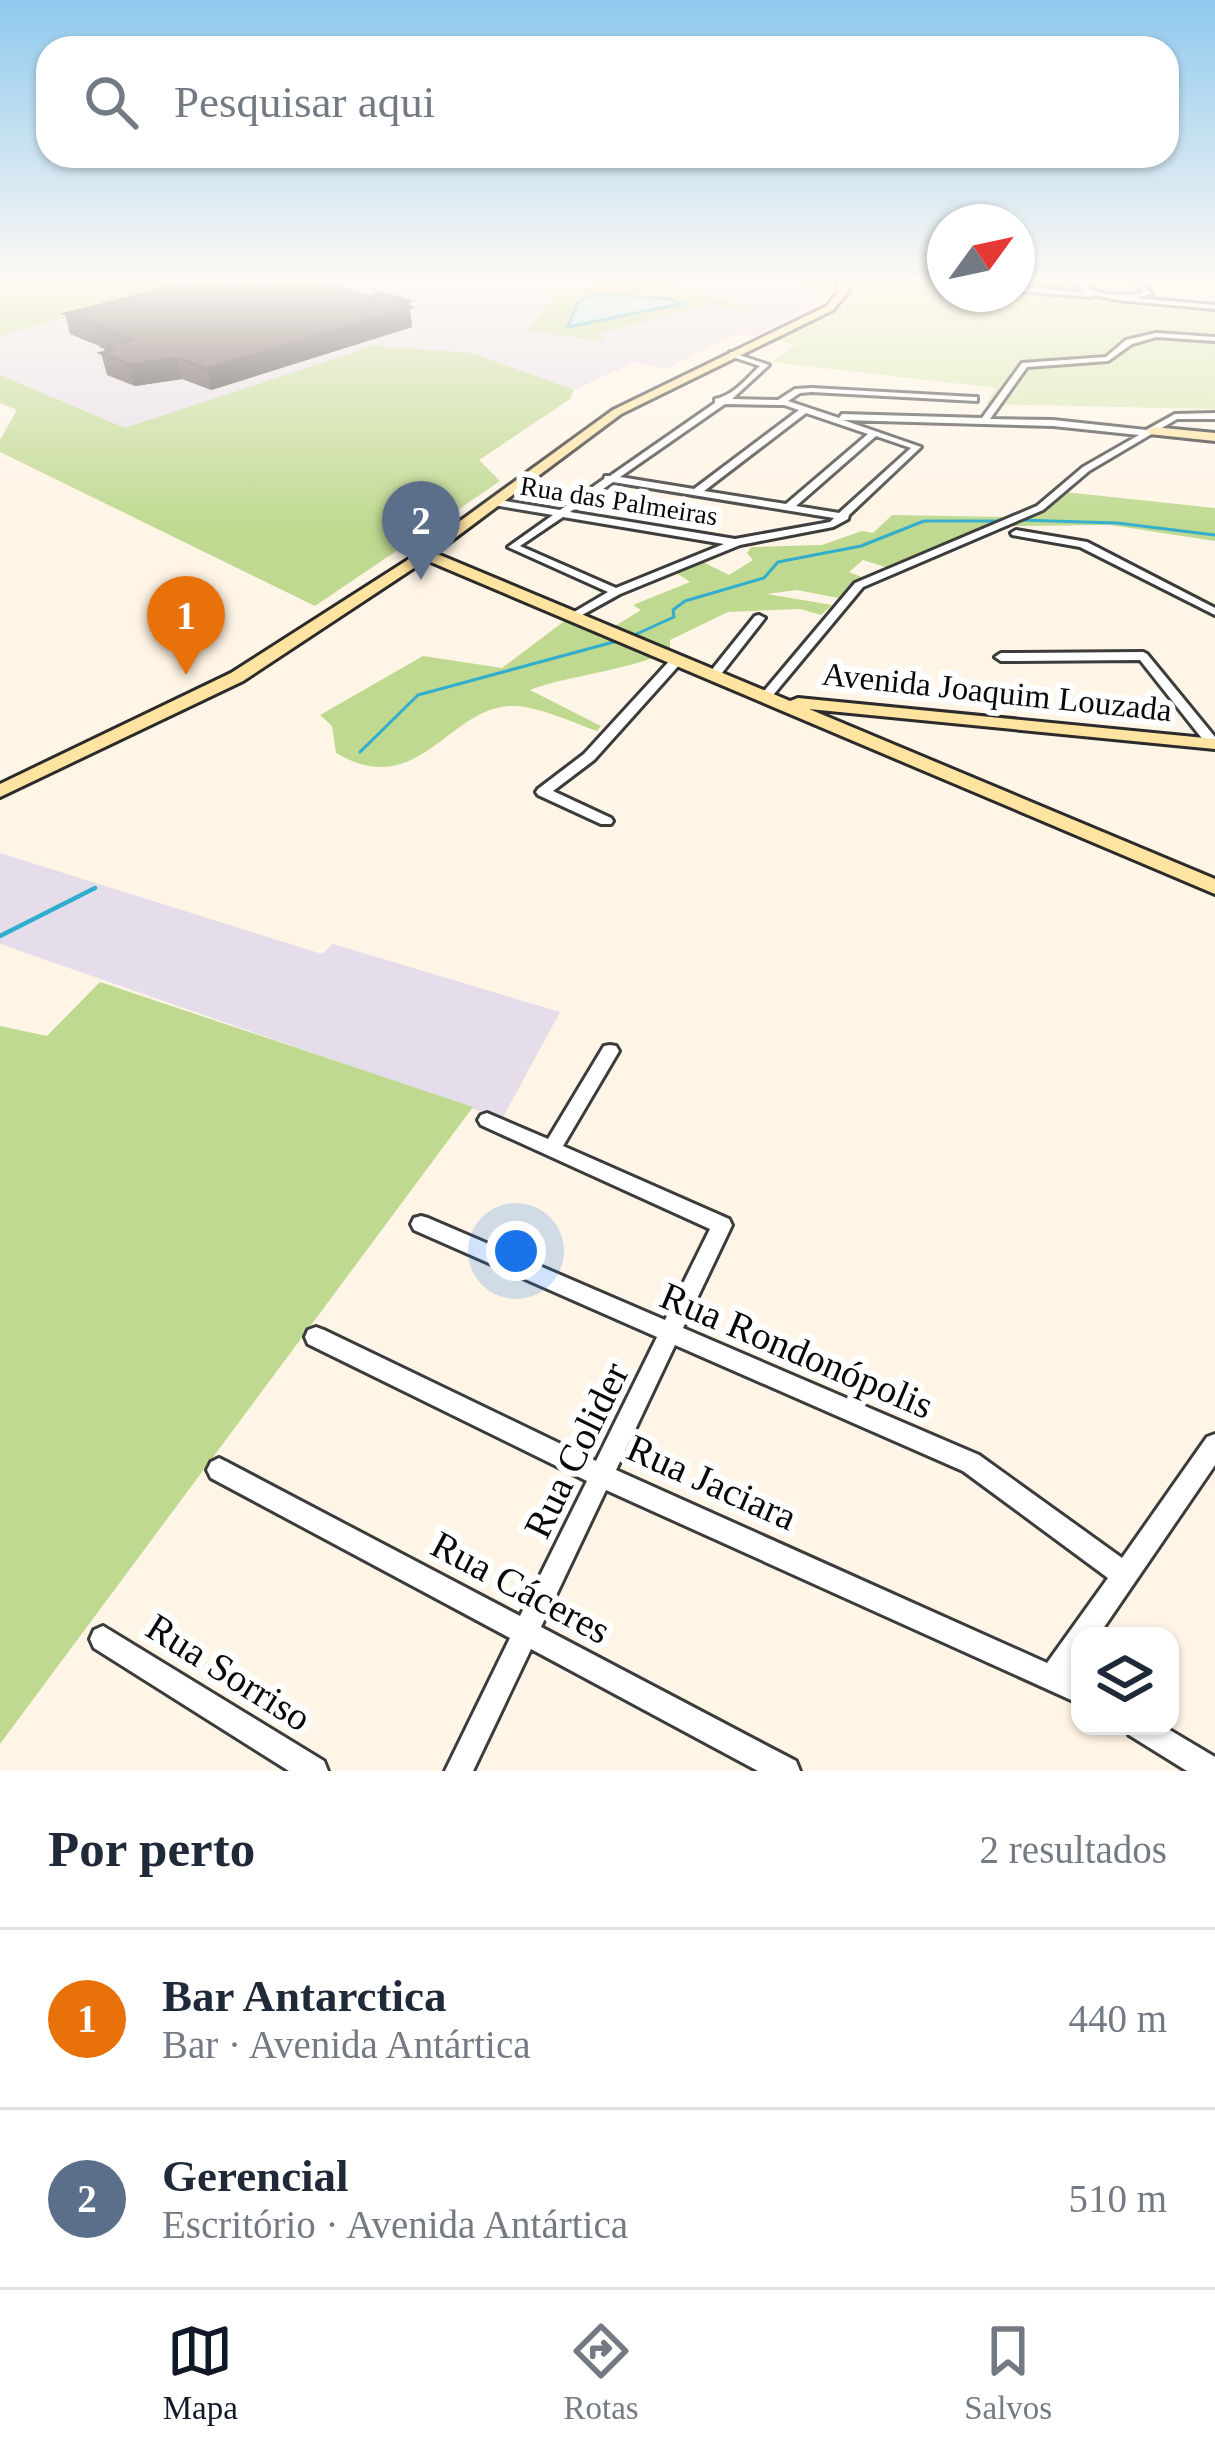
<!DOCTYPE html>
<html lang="pt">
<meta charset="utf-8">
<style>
:root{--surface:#fff;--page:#f2f2f3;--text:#1f2937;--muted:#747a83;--line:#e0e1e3;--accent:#111827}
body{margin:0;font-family:Georgia,serif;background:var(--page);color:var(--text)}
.controls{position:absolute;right:36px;bottom:36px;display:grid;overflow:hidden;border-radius:24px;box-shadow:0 3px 9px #0004}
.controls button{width:108px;height:108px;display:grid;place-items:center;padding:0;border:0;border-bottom:3px solid var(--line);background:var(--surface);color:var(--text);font:60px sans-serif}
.compass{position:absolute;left:927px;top:204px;width:108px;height:108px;border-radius:50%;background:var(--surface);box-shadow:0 3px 9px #0004;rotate:57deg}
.you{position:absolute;left:516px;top:1251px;width:42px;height:42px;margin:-30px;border:9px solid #fff;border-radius:50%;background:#1a73e8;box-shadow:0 0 0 18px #1a73e833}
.badge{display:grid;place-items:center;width:78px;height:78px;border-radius:50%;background:var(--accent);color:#fff;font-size:39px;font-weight:700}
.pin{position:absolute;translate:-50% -99px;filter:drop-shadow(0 3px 6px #0008)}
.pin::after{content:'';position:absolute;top:63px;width:42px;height:36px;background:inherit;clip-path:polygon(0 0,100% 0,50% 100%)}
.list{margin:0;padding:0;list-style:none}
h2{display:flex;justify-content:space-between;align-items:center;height:156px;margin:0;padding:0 48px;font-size:51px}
h2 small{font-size:39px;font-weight:400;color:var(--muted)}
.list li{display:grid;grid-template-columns:78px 1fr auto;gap:36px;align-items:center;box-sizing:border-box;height:180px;padding:0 48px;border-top:3px solid var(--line)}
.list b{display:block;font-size:45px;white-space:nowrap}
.list p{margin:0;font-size:39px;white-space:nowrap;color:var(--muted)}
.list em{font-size:39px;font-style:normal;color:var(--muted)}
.icon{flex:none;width:66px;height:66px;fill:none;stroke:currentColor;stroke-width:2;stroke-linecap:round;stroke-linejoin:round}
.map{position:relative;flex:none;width:1215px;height:1771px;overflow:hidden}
.search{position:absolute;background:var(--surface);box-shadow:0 3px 9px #0004;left:36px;right:36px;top:36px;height:132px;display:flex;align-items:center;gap:30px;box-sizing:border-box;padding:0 42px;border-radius:36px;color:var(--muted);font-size:45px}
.sheet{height:516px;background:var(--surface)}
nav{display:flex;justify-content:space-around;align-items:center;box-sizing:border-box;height:168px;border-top:3px solid var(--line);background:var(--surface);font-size:33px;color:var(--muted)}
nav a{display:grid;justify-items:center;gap:6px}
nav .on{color:var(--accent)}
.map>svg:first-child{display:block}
.industrial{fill:#e5dde9}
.green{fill:#d8e8b1}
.forest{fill:#bfd990}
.water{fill:#abe8f6;stroke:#32adcd;stroke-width:3}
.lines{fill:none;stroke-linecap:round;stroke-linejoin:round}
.stream-far1{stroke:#32adcd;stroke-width:3}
.stream{stroke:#32adcd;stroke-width:4.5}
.street-casing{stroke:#3c3c3c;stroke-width:6}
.secondary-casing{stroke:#2b2b2b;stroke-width:6}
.street{fill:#fff;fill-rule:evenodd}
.secondary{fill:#ffe3a1;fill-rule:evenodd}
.wall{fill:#473e3c}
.shaded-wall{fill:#393231}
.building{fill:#524846;stroke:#393231;stroke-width:3}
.labels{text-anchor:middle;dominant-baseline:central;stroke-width:12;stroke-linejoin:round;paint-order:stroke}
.far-street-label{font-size:27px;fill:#090909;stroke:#fff}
.street-label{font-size:33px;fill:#090909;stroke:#fff}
.near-street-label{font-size:39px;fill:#090909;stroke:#fff}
</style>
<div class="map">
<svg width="1215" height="1771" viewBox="0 0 1215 1771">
<rect width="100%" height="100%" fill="#fff5e6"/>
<path class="industrial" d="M196,282h569l66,14 -75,39h-22l-69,34 -30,-7 -61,28 -4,9 -91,61 21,21 -94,66 -406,-172v-39z
M0,853l322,101 11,-10 227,68 -58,107 -502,-175z"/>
<path class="green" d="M775,282h170v12h72v-12h53l20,12 -28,1 153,15v99l-229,-5 10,-16 -225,-26 24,-17 -23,-6 86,-40z"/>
<path class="forest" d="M0,282h196l-196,54z
M591,282h69l93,27 -45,-4 -110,29 7,7 -77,-10 29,-40 39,-4z
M373,346l99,7 102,37 -4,9 -91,61 21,21 -185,125 -315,-154v-12l17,-30 -17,-7v-28l125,53z
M1065,492l150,16v33l-105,-16 -104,1 36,-15z
M892,515l115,2 -122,50 -22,-7 -14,12 15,6 -26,20 -41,-8 -30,4 65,11 -11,10 -21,-6 -72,3 -58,28v8c-22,20 -103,27 -140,42l71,36 -4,5c-24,-8 -56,-24 -82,-25 -65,-3 -95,97 -179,47l-4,-27 -12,-11 103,-59 79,12 73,-55 37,15 29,-18 -8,-5 57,-23 -17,-11 26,-11 30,15 24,-15 -6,-7 4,-6 71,-2 40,-14 11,2z
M100,982l373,125 -473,637v-718l47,10z"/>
<path class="water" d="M595,294l76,5 10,5 -113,23 10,-25z"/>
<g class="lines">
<path class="stream-far1" d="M1019,520l98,3 98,12
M632,636l42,-19 -1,-7 12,-9 79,-23 14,-16 83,-16 63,-25h83
M360,752l58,-57 203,-55"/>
<path class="stream" d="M0,936l95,-48"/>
<defs>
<path id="street" d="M926,282h19v3z
M1082,282h7l-4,3c17,13 38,10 59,8l-9,-11h6l11,12 -16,4 79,7v4l-98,-9 -22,-5 -3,2 -75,-6v-4l67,5 -6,-7z
M1156,333l59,4v4l-59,-4 -24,7 -24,17 -81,6 -37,52 63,1 93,10 29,-16 40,-1v6h-38l-88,52 -46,39 -180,77 -94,113h-8l-2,-3 96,-114 182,-77 46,-39 56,-32 -86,-9 -210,-6 78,27 -72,68 -1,4 -15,8 -93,18 -120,49 -47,26 -6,-3 2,-2 39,-23 -100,-45 45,-32 -60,-10 -5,-3 5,-3 67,11 44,-31 1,-3h5l105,-73v-4c18,-3 32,-21 45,-33l-30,-10v-4l39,13 -37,34 46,1 17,-11 17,-1 162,9h3v4l-165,-9 -12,1 -12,8 51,17 3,-4 140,4 40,-55 84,-6 20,-17zM725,404l59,1 15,5 -105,79 -74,-12zM806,413l62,21 -82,70 -82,-13zM876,436l35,12 -72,65 -43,-7zM613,482l221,36 -4,4 -95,17 -165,-27zM563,517l161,27 -108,44 -96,-42z
M1016,530l71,12 128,66v7l-135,-68 -68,-12 -1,-2z
M759,615l6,3 -47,60h-8v-6l45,-56z
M1143,652l4,2 68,83v9h-7l-68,-86 -139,1 -6,-4 6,-4z
M677,656l6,4 -2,3 -87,97 -41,31 58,27 2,3 -2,3h-10l-63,-29 -2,-3 2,-3 46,-35 89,-97z
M610,1045l6,1 3,5 -56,95 166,73 3,6 -49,103 296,127 143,103 85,-121 8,-3v31l-117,171h-18v26l-9,12 9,4v26l-474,-214 -65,137 255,134 4,10h-42l-227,-122 -58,122h-28l65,-133 -299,-160 -4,-8 4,-8 8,-4 8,4 293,154 67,-135 -279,-137 -3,-7 3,-7 8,-3 8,3 272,131 61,-124 -243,-107 -3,-6 3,-6 7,-2 7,2 237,102 45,-91 -229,-104 -3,-5 3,-5 6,-2 61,26 56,-93zM675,1345l288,126 145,107 -61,85 -431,-193z
M103,1626l221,135 4,10h-39l-195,-123 -4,-9 4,-9z
M1125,1726h38l52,31v14h-28l-58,-36z"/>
<path id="secondary" d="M836,282h8l5,9 -16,19 -212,104 -186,139 355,148 8,-3 417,41v10l-406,-40 406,170v15l-789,-334 -183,121 -243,116v-13l231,-111 175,-112 9,-7 1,-5 7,-1 190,-138 214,-104 12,-15z
M1153,427l62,6v8l-66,-7 -2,-3z"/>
</defs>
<use href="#street" class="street-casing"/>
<use href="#secondary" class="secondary-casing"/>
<use href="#street" class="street"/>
<use href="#secondary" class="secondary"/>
</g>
<path class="wall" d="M329,285l40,12 40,4 3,26 -201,63 -29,-11 -47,7 -28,-11 -6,-22 4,-1 -1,-4 -34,-14 -5,-20 181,-27z"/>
<path class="shaded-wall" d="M409,301l3,26 -201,63 -4,-21z
M177,358l5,21 -47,7 -5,-21z"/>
<path class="building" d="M191,282h24l31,5 21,-5h50l52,15 13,-4 27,8 -9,3 11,3 -204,62 -30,-11 -47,7 -29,-12 12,-3 -9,-3 28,-8 -67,-25z"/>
<linearGradient id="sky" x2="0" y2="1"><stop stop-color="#8fc9ee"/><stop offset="0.53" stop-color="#fffaf4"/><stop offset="1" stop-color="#fffaf4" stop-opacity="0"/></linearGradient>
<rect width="1215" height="530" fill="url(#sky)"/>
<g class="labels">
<g class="far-street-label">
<text transform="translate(619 501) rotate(9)">Rua das Palmeiras</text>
</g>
<g class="street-label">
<text transform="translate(997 692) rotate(6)">Avenida Joaquim Louzada</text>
</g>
<g class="near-street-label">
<text transform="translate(797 1350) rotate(23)">Rua Rondonópolis</text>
<text transform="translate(576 1450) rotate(-64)">Rua Colider</text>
<text transform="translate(712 1482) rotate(24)">Rua Jaciara</text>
<text transform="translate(521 1587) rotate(28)">Rua Cáceres</text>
<text transform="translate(229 1672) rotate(32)">Rua Sorriso</text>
</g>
</g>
</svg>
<div class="controls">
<button><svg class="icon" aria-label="layers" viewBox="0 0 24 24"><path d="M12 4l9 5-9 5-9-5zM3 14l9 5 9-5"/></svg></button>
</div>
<svg class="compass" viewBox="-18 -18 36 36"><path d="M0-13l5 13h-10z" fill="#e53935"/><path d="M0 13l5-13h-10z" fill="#747a83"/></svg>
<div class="you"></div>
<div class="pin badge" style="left:186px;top:675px;background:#e8710a">1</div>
<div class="pin badge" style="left:421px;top:580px;background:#5c6f8a">2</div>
<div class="search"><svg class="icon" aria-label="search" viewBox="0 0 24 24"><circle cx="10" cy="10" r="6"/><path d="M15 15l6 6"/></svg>Pesquisar aqui</div>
</div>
<section class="sheet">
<h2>Por perto<small>2 resultados</small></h2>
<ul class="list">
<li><span class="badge" style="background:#e8710a">1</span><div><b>Bar Antarctica</b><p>Bar · Avenida Antártica</p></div><em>440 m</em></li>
<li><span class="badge" style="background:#5c6f8a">2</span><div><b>Gerencial</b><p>Escritório · Avenida Antártica</p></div><em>510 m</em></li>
</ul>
</section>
<nav>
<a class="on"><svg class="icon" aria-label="map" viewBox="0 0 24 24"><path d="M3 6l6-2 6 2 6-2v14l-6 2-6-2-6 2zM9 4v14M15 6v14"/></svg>Mapa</a>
<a><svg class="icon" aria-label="directions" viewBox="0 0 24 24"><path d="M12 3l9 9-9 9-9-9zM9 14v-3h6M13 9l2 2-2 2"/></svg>Rotas</a>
<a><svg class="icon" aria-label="saved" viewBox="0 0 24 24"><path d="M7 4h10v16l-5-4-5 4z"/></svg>Salvos</a>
</nav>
